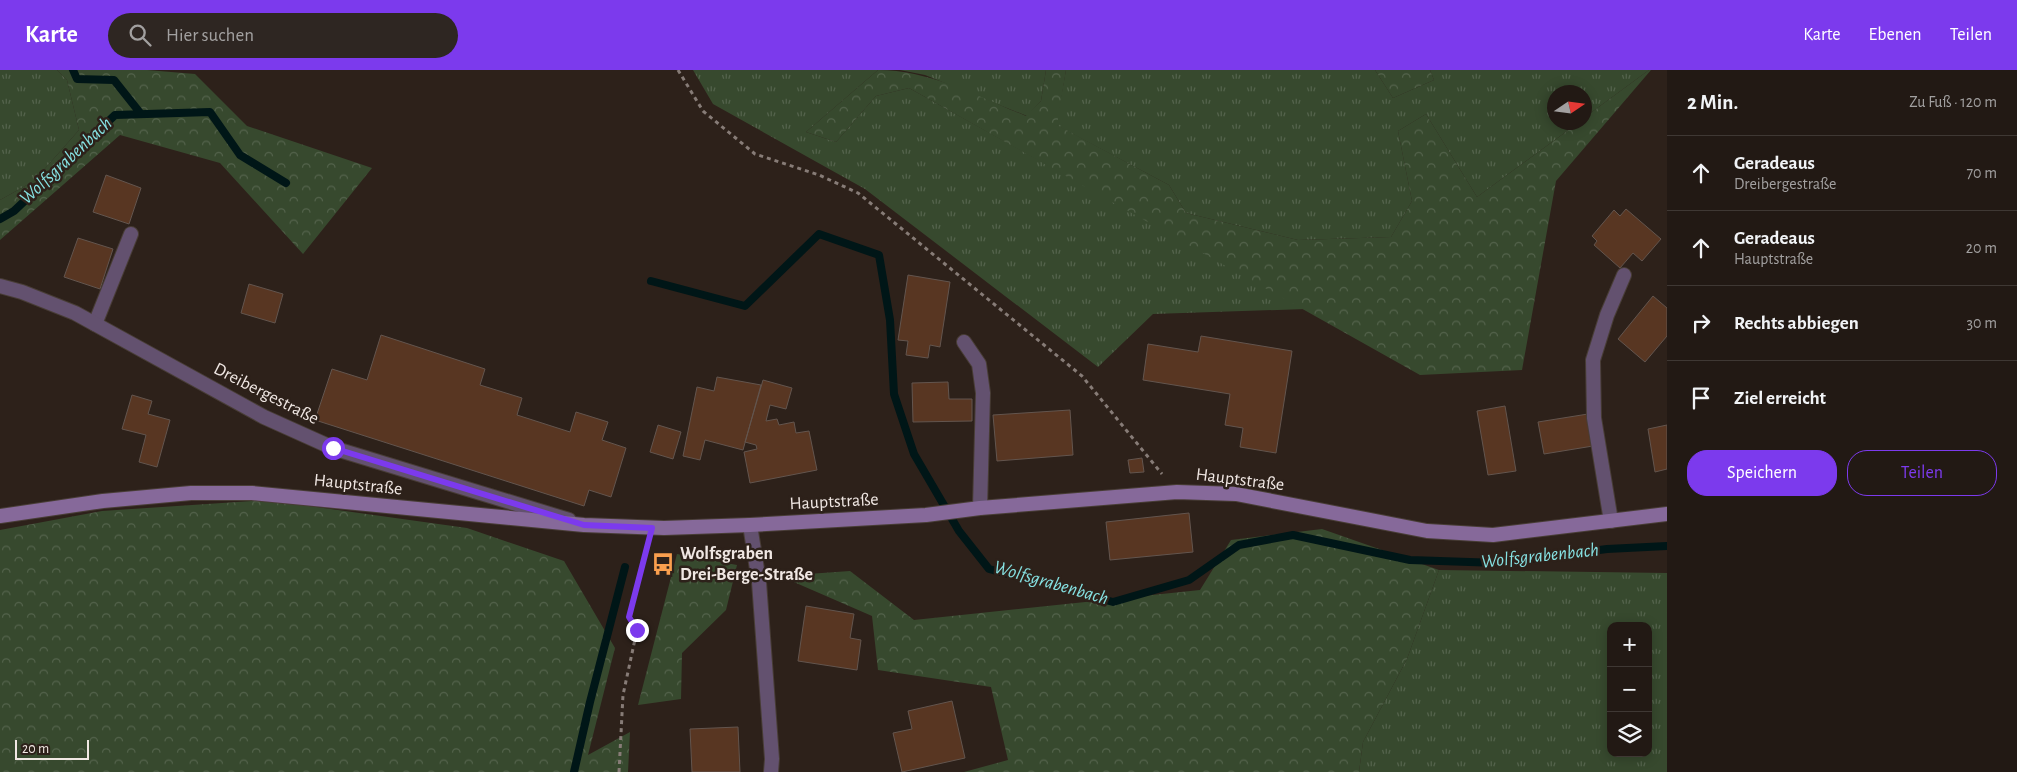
<!DOCTYPE html>
<html lang="de">
<meta charset="utf-8">
<style>
:root{--surface:#221914;--page:#2e2622;--text:#f1f3f6;--muted:#a2a0a0;--line:#3f3834;--accent:#7c3aed}
body{margin:0;font-family:"Alegreya Sans",sans-serif;background:var(--page);color:var(--text)}
.controls{position:absolute;right:15px;bottom:15px;display:grid;overflow:hidden;border-radius:10px;box-shadow:0 2px 12px #0003}
.controls button{width:45px;height:45px;display:grid;place-items:center;padding:0;border:0;border-bottom:1px solid var(--line);background:var(--surface);color:var(--text);font:25px sans-serif}
.compass{position:absolute;left:1547px;top:15px;width:45px;height:45px;border-radius:50%;background:var(--surface);box-shadow:0 2px 12px #0003;rotate:77deg}
.scale{position:absolute;left:15px;bottom:12px;width:74px;box-sizing:border-box;padding-left:5px;border:2px solid #f0e7e3;border-top:0;font-size:14px;line-height:18px;white-space:nowrap;color:#f0e7e3;-webkit-text-stroke:4px #2d211a;paint-order:stroke}
.stop{position:absolute;width:15px;height:15px;margin:-11px;border:4px solid #7c3aed;border-radius:50%;background:#fff}
.stop.end{background:#7c3aed;border-color:#fff;box-shadow:0 1px 5px #0008}
.list{margin:0;padding:0;list-style:none}
h2{display:flex;justify-content:space-between;align-items:center;height:65px;margin:0;padding:0 20px;font-size:21px}
h2 small{font-size:16px;font-weight:400;color:var(--muted)}
.list li{display:grid;grid-template-columns:32px 1fr auto;gap:15px;align-items:center;box-sizing:border-box;height:75px;padding:0 20px;border-top:1px solid var(--line)}
.list b{display:block;font-size:19px;white-space:nowrap}
.list p{margin:0;font-size:16px;white-space:nowrap;color:var(--muted)}
.list em{font-size:16px;font-style:normal;color:var(--muted)}
.actions{display:flex;gap:10px;padding:15px 20px}
.actions a{flex:1;padding:11px 0;border:1px solid var(--accent);border-radius:20px;text-align:center;font-size:18px;color:var(--accent)}
.actions .main{background:var(--accent);color:#fff}
.icon{flex:none;width:28px;height:28px;fill:none;stroke:currentColor;stroke-width:2;stroke-linecap:round;stroke-linejoin:round}
.map{position:relative;flex:none;width:1667px;height:702px;overflow:hidden}
header{display:flex;align-items:center;gap:30px;box-sizing:border-box;height:70px;padding:0 25px;background:var(--accent);color:#fff}
header strong{font-size:24px}
nav{display:flex;gap:28px;margin-inline-start:auto;font-size:18px}
.search{width:350px;height:45px;background:var(--page);display:flex;align-items:center;gap:12px;box-sizing:border-box;padding:0 18px;border-radius:28px;color:var(--muted);font-size:19px}
main{display:flex}
aside{flex:1;background:var(--surface)}
.map>svg:first-child{display:block}
.grass{fill:url(#grass-tufts);fill-rule:evenodd}
.forest{fill:url(#forest-crowns)}
.lines{fill:none;stroke-linecap:round;stroke-linejoin:round}
.stream{stroke:#001617;stroke-width:8}
.building{fill:#583622;stroke:#63554e}
.service-casing{stroke:#483d36;stroke-width:16}
.minor-casing{stroke:#483d36;stroke-width:16}
.secondary-casing{stroke:#483d36;stroke-width:16}
.path{stroke:#877c77;stroke-width:3;stroke-dasharray:4 4;stroke-linecap:butt}
.service{stroke:#63516f;stroke-width:14}
.minor{stroke:#63516f;stroke-width:14}
.secondary{stroke:#86699a;stroke-width:14}
.route{stroke:#7c3aed;stroke-width:6}
.labels{text-anchor:middle;dominant-baseline:central;stroke-width:5;stroke-linejoin:round;paint-order:stroke}
.street-label{font-size:18px;fill:#f0e7e3;stroke:#2d211a}
.poi-label{font-size:18px;font-weight:bold;fill:#f0e7e3;stroke:#2d211a;text-anchor:start}
.water-label{font-size:19px;font-style:italic;fill:#86e2e3;stroke:#2d211a}
</style>
<header>
<strong>Karte</strong>
<div class="search"><svg class="icon" aria-label="search" viewBox="0 0 24 24"><circle cx="10" cy="10" r="6"/><path d="M15 15l6 6"/></svg>Hier suchen</div>
<nav><a>Karte</a><a>Ebenen</a><a>Teilen</a></nav>
</header>
<main>
<div class="map">
<svg width="1667" height="702" viewBox="0 0 1667 702">
<defs>
<pattern id="grass-tufts" width="24" height="20" patternUnits="userSpaceOnUse" patternTransform="scale(1.25)"><rect width="24" height="20" fill="#37492e"/><path d="M3 7l-1-3M5 7V3M7 7l1-3M15 17l-1-3M17 17v-4M19 17l1-3" fill="none" stroke="#54634c"/></pattern>
<pattern id="forest-crowns" width="20" height="18" patternUnits="userSpaceOnUse" patternTransform="scale(1.25)"><rect width="20" height="18" fill="#37492e"/><path d="M2 6a3 3 0 1 1 6 0M12 15a3 3 0 1 1 6 0" fill="none" stroke="#54634c"/></pattern>
</defs>
<rect width="100%" height="100%" fill="#2d211a"/>
<path class="grass" d="M0,0h57l10,10 12,50 -45,51 -34,19z
M693,0h185l-72,62 30,10 40,-46 33,-8 397,221 -153,5 -55,53 -233,-178 -152,-85z
M900,0h146l-5,31 -14,15 -102,-41z
M1066,0h309l18,28 41,-18 -4,-10h219l-64,47 -1,-25h-30v30l24,1 -101,74 -51,-83 -28,17 14,70 -21,36 -93,3 -112,-27 -17,-28 -113,-60z
M1439,500l228,3v199h-308l4,-30 44,-83zM1611,556h37v127h-37z"/>
<path class="forest" d="M57,0h90l48,4 52,52 125,42 -69,86 -83,-91 -100,-28 -120,105v-40l34,-19 45,-51 -12,-50z
M878,0c52,0 101,27 148,46l15,-15 5,-31h20l-9,55 112,60 17,28 112,27 93,-3 21,-36 -14,-70 28,-17 51,83 101,-74 6,-1 1,-5 64,-47h2l-95,111 -34,189 -102,5 -511,-287 -33,8 -40,46 -30,-10z
M1375,0h55l4,10 -41,18z
M266,430l201,28 97,33 51,87 -27,107 42,-23 -2,40h-628v-242l102,-19z
M1322,459l117,41 -32,89 -44,83 -4,30h-395l44,-12 -17,-73 -113,-17 -6,-54 -92,-40 70,-5 64,49 286,-30 31,-50z
M677,484l60,11 -11,45 -44,43 -1,46 -43,6z"/>
<g class="lines">
<path class="stream" d="M73,0l4,9 37,1 27,34
M0,149l14,-8 101,-96 95,-3 30,43 46,28
M651,211l94,25 74,-72 60,21 11,65 4,74 20,60 45,77 30,38 124,33 76,-22 50,-35 54,-10 117,25 89,3 108,-14 60,-3
M574,702l16,-70 35,-135"/>
</g>
<path class="building" d="M106,105l35,13 -12,36 -36,-12z
M1626,139l35,30 -19,22 -9,-8 -13,15 -26,-23 3,-4 -5,-5 22,-26 6,6z
M78,168l35,11 -13,40 -36,-12z
M908,205l42,7 -10,65 -10,-2 -2,13 -22,-3 2,-14 -10,-1z
M249,214l34,10 -8,29 -34,-10z
M1653,226l14,12v28l-22,26 -27,-23z
M381,265l104,34 -5,16 42,13 -5,17 53,17 6,-20 32,10 -6,18 24,8 -15,49 -22,-7 -5,16 -269,-86 17,-51 35,11z
M1201,266l91,15 -16,102 -36,-6 3,-19 -18,-3 5,-31 -87,-14 5,-36 50,8z
M717,307l44,8 -18,65 -38,-10 -5,20 -17,-4 14,-69 17,4z
M763,310l29,8 -6,21 -16,-4 -4,16 11,-2 2,6 15,-3 2,11 13,-2 8,39 -67,13 -6,-31 13,-3 -1,-4 -11,-3z
M948,312l1,17h23v22l-59,1 -1,-39z
M132,325l20,6 -4,13 22,6 -13,47 -18,-5 7,-27 -24,-6z
M1505,336l11,65 -28,4 -11,-64z
M1070,340l3,45 -76,6 -4,-46z
M1588,344l5,32 -49,8 -6,-32z
M658,355l23,7 -8,27 -23,-7z
M1667,355v44l-12,3 -7,-43z
M1142,388l2,14 -14,1 -2,-13z
M1189,443l4,39 -83,8 -4,-38z
M806,536l48,8 -4,24 11,2 -4,30 -59,-9z
M952,631l13,57 -63,14 -9,-39 19,-4 -4,-18z
M738,657l2,45h-48l-2,-43z"/>
<g class="lines">
<defs>
<path id="service" d="M95,254l36,-90
M964,272l15,22 4,29 -3,115
M1611,451l-17,-103 -1,-58 14,-45 17,-40
M750,455l9,57 13,177 -1,13"/>
<path id="minor" d="M0,216l22,6 53,21 189,104 69,31 236,72"/>
<path id="secondary" d="M0,446l103,-15 88,-8h61l332,32 80,3 86,-3 176,-10 54,-7 197,-16 59,2 191,37 66,4 174,-21"/>
</defs>
<use href="#service" class="service-casing"/>
<use href="#minor" class="minor-casing"/>
<use href="#secondary" class="secondary-casing"/>
<path class="path" d="M678,0l25,41 52,43 64,21 39,18 224,183 80,98
M619,702l4,-77 14,-65 -8,-13 19,-71"/>
<use href="#service" class="service"/>
<use href="#minor" class="minor"/>
<use href="#secondary" class="secondary"/>
</g>
<g class="lines">
<path class="route" d="M333,378l251,77 68,3 -23,89 8,13"/>
</g>
<defs>
<symbol id="bus-bare" viewBox="-9 -9 18 18"><path d="M-5-6H5V4H4V6H2V4H-2V6H-4V4H-5ZM-3.5-4V0h7V-4ZM-3.5 1.2v1.5H-2V1.2ZM2 1.2v1.5H3.5V1.2Z" fill="#fa9f4e" stroke="#2d211a" stroke-width="2.5" paint-order="stroke"/></symbol>
</defs>
<g fill-rule="evenodd">
<use href="#bus-bare" x="647" y="478" width="32" height="32"/>
</g>
<g class="labels">
<g class="street-label">
<text transform="translate(266 324) rotate(27)">Dreibergestraße</text>
<text transform="translate(1240 410) rotate(7)">Hauptstraße</text>
<text transform="translate(358 415) rotate(6)">Hauptstraße</text>
<text transform="translate(834 432) rotate(-3)">Hauptstraße</text>
</g>
<g class="poi-label">
<text x="680" y="484">Wolfsgraben<tspan x="680" dy="21">Drei-Berge-Straße</tspan></text>
</g>
<g class="water-label">
<text transform="translate(66 91) rotate(-43)">Wolfsgrabenbach</text>
<text transform="translate(1540 486) rotate(-6)">Wolfsgrabenbach</text>
<text transform="translate(1051 513) rotate(16)">Wolfsgrabenbach</text>
</g>
</g>
</svg>
<div class="controls">
<button>+</button>
<button>−</button>
<button><svg class="icon" aria-label="layers" viewBox="0 0 24 24"><path d="M12 4l9 5-9 5-9-5zM3 14l9 5 9-5"/></svg></button>
</div>
<svg class="compass" viewBox="-18 -18 36 36"><path d="M0-13l5 13h-10z" fill="#e53935"/><path d="M0 13l5-13h-10z" fill="#a2a0a0"/></svg>
<div class="scale">20 m</div>
<div class="stop" style="left:333px;top:378px"></div>
<div class="stop end" style="left:637px;top:560px"></div>
</div>
<aside>
<h2>2 Min.<small>Zu Fuß · 120 m</small></h2>
<ul class="list">
<li><svg class="icon" aria-label="ahead" viewBox="0 0 24 24"><path d="M12 20V5M6 11l6-6 6 6"/></svg><div><b>Geradeaus</b><p>Dreibergestraße</p></div><em>70 m</em></li>
<li><svg class="icon" aria-label="ahead" viewBox="0 0 24 24"><path d="M12 20V5M6 11l6-6 6 6"/></svg><div><b>Geradeaus</b><p>Hauptstraße</p></div><em>20 m</em></li>
<li><svg class="icon" aria-label="right" viewBox="0 0 24 24"><path d="M7 20v-9h11M14 6l5 5-5 5"/></svg><div><b>Rechts abbiegen</b></div><em>30 m</em></li>
<li><svg class="icon" aria-label="arrive" viewBox="0 0 24 24"><path d="M6 21V4h12l-3 4 3 4H6"/></svg><div><b>Ziel erreicht</b></div></li>
</ul>
<div class="actions"><a class="main">Speichern</a><a>Teilen</a></div>
</aside>
</main>
